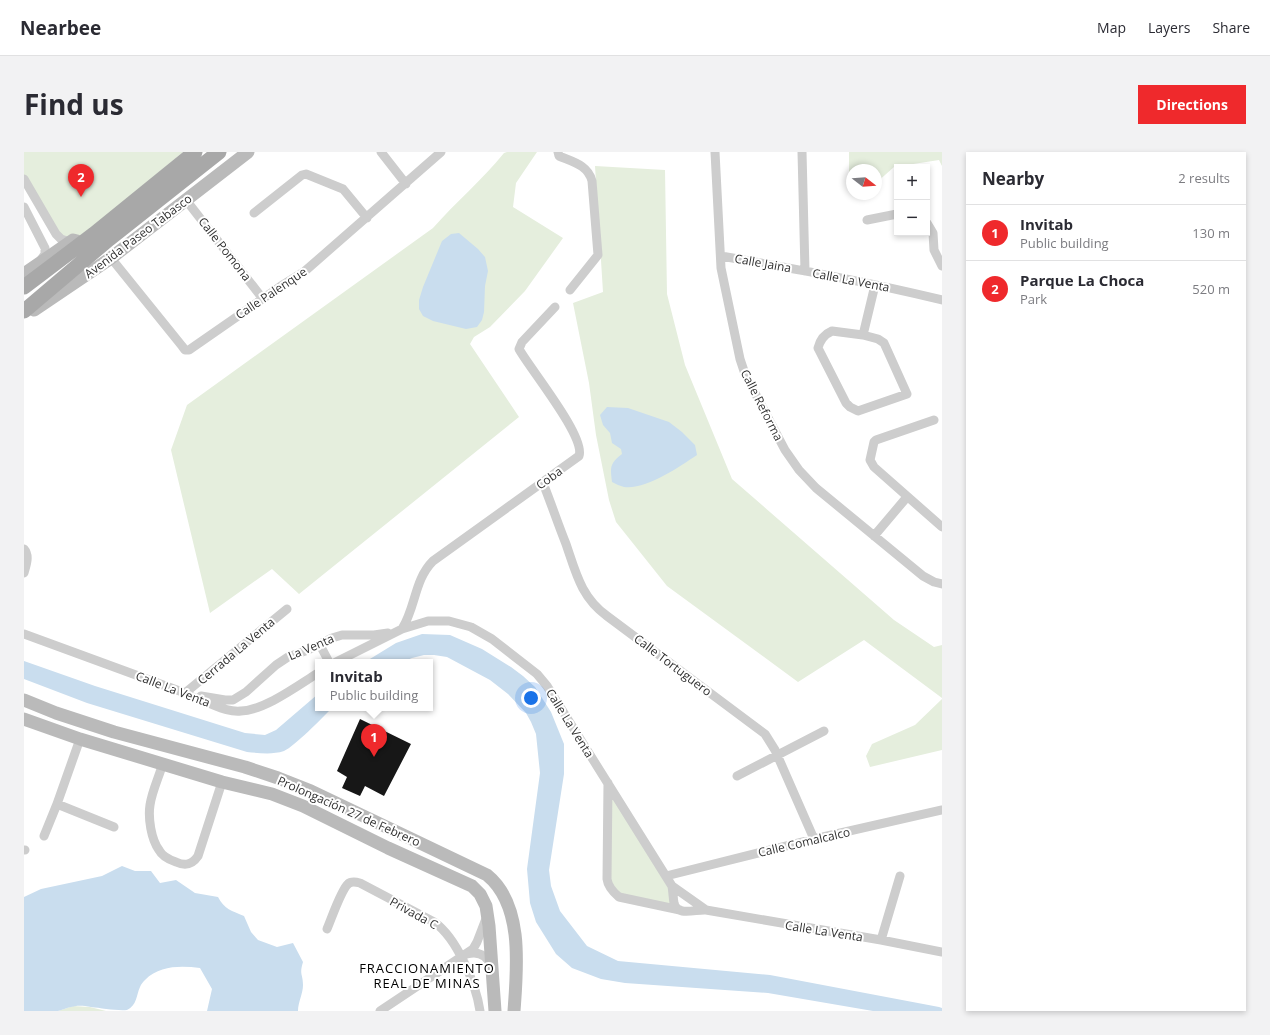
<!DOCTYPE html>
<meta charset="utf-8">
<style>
:root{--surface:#fff;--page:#f2f2f3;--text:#2b2b33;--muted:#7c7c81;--line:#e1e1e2;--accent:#ef292c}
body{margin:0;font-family:"Open Sans",sans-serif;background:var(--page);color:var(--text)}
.controls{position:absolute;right:12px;top:12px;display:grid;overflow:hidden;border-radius:0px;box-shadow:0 2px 6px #0003}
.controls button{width:36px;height:36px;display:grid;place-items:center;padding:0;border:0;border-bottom:1px solid var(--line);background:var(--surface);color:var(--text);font:20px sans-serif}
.compass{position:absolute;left:822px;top:12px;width:36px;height:36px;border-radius:50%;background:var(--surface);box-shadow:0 2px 6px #0003;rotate:107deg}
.you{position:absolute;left:507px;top:546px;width:14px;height:14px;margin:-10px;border:3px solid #fff;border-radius:50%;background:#1a73e8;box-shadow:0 0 0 6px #1a73e833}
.badge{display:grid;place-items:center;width:26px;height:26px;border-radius:50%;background:var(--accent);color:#fff;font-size:13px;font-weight:700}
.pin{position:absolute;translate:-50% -33px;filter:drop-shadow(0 1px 2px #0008)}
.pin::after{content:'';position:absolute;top:21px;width:14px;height:12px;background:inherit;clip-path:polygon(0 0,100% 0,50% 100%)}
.popup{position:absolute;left:291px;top:507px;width:118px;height:52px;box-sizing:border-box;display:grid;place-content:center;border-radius:0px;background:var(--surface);filter:drop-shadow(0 1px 3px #0005);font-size:13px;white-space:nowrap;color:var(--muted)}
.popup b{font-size:15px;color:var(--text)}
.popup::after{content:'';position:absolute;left:50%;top:100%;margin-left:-8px;border:8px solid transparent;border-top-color:var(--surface)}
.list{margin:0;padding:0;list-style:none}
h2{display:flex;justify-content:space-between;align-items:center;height:52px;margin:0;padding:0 16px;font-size:17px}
h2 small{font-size:13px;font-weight:400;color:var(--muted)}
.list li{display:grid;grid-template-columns:26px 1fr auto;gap:12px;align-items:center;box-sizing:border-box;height:56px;padding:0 16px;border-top:1px solid var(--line)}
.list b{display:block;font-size:15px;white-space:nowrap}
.list p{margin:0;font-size:13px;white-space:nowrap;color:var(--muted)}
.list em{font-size:13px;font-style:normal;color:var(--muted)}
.map{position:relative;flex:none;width:918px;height:859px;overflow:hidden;border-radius:0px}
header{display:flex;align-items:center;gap:24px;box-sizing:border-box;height:56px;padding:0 20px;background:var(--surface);border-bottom:1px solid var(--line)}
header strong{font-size:19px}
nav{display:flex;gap:22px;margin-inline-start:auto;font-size:14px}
.intro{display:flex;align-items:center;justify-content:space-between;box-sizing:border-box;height:96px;padding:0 24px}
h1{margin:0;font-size:28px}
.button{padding:10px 18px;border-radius:0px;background:var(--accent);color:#fff;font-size:14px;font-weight:700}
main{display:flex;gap:24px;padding:0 24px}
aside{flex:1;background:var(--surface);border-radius:0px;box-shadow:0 2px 6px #0003}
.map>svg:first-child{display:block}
.green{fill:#e5eedd}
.water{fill:#c9ddee}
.building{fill:#171717}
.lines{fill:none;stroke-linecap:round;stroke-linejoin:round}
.street{stroke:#cdcdcd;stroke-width:9}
.secondary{stroke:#bababa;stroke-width:13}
.primary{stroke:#a8a8a8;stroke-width:15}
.labels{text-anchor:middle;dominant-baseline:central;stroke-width:4;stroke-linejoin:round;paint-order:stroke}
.street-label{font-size:12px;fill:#303030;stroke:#fff}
.neighbourhood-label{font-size:13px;letter-spacing:1px;fill:#000;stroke:#fff}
</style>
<header>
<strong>Nearbee</strong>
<nav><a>Map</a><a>Layers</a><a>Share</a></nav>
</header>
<div class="intro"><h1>Find us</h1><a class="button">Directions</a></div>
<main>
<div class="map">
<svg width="918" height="859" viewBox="0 0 918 859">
<rect width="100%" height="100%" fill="#fff"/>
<path class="green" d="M0,0h159l-87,73 -26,17 -9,-3 -37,-60z
M483,0h30l-21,31 -3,24 50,31 -38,53 -35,36 -16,10 -4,7 49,73 -220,177 -27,-25 -62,44 -39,-163 16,-45 246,-177c23,-26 49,-48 71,-75z
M825,0h93v14l-3,-6 -45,7 -18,16v-13h-24v15h-3z
M571,14l70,4 2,124 18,71 47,114 162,141 40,27 8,-2v53l-78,-58 -66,42 -131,-96 -51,-64 -7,-22 -13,-65 -7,-52 -16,-80 30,-11z
M918,547v51l-72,17 -4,-11 6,-12 43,-19z
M584,631l64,103 -2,23 -43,-10 -18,-13z
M49,854l17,1 16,4h-48z"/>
<path class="water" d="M435,81l19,16 7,8 3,14 -3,15 -1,26 -2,8 -5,7 -11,2 -33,-8 -10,-5 -4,-7v-9l4,-13 19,-46 9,-7z
M583,255l21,1 41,14 13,10 13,13 2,10c-18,12 -51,35 -73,32 -4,-1 -8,-3 -12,-5 -2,-15 -2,-19 10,-28l-1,-5 -9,-6 -2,-10 -7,-8 -3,-10z
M398,482l28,1 32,14 29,18 12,9 12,11 16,25 13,32v30l-15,96 2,16 9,25 27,35 31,15 152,14 169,32 3,1v3h-69l-105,-18 -143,-10 -24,-4 -29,-11 -16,-14 -20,-32 -6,-19 -3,-34 13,-96 -4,-39 -5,-12 -5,-9 -18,-19 -18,-14 -43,-23 -13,-2h-10l-12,3 -10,4h-37l31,-19z
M0,509l71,25 150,47 20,2 11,-5 42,-36v14h14c-10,10 -37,38 -48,43 -12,4 -25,2 -37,1l-160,-49 -63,-24z
M98,714l13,5h16l9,12 16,-3 19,13 23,4c6,12 14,14 26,19l7,16 7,8 19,7 16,-4 10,19c-4,13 0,12 0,23 0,9 -5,17 -5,26h-91l5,-22 -12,-21c-19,-2 -40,-3 -55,12 -2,2 -4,4 -5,7 -4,9 -3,18 -13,23 -10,1 -26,-2 -36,-3 -15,-3 -20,0 -33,4 -10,0 -24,0 -34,0v-114l17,-8 61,-13z"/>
<path class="building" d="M336,567l51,25 -27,52 -19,-10 -5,10 -18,-8 5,-11 -10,-6z"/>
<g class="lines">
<path class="street" d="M357,0l25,32
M534,0l1,4c14,6 29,9 33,25l6,74 -28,35
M691,0l6,116 19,91 5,15 40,76 14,20 17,18 107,88 11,6 8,2
M778,0l3,119
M0,27l32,55 5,5 9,3
M162,48l77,99
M0,55l21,41v6l-5,7
M230,61l48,-38 4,-1 37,15 24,29
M843,68l30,-6
M903,71l6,10 1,17 8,16
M697,104c74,13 148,26 221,44
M87,106l71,88 3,4h4l95,-66 21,-13 136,-119
M839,183l-31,-4c-7,3 -12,9 -14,17l28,55 4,4 8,4 49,-17 -23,-51 -6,-4 -15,-4 12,-50
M910,268l-58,20 -2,2 -4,18 4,7 68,60
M519,331c8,20 15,41 23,61 10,29 15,53 41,72l158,118 10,16 39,89
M850,384l33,-39
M0,397c6,7 2,16 0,24
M378,477c14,-22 12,-49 31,-68l146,-105c7,-19 -49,-87 -60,-107l3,-7 33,-35
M0,482l161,59c8,5 17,8 26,11 10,4 19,8 30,7 24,-1 56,-25 77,-38
M296,493l9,17
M312,510l66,-33 26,-8h21l22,6 21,12 45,35 10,12 125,200c1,6 1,11 2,17 3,14 22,6 32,7l175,30 61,12
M161,541l102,-84
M177,544l24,4h8l13,-8 30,-27 12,-8 20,-7 24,-12 10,-3h32l14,-2
M139,611c-4,14 -11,28 -13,42 -2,13 1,34 9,45 3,6 11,10 17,12 9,4 16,3 22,-6l24,-74
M713,624l87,-45
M584,631l-1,96c1,8 6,13 12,18l61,13
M33,652l57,23
M20,684l13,-32 23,-65
M0,698h1
M642,724l148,-37 128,-29
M648,734l34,24
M303,777c4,-9 14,-39 21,-45 3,-3 8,-2 12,-1l74,39c23,16 42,62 46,89
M857,788l19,-64
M443,802c11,-3 20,1 24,12
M356,859l93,-62 4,-7 10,-26"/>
<path class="secondary" d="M0,122l49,-34 4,1 3,4
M10,158l77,-52 137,-106
M0,548l32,13 58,19 131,35 33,11 33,13 176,84c37,30 30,94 27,136
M0,567l56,20 142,43 50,12 31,12 85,42 84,38 8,8 6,12 3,20 6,85"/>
<path class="primary" d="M0,135l70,-53 101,-82
M0,159l85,-72 110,-87"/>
</g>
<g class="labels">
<g class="street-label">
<text transform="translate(114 84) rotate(-37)">Avenida Paseo Tabasco</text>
<text transform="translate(201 97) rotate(52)">Calle Pomona</text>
<text transform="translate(739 111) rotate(10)">Calle Jaina</text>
<text transform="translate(827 128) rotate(11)">Calle La Venta</text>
<text transform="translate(247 141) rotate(-34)">Calle Palenque</text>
<text transform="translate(738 253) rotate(63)">Calle Reforma</text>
<text transform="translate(525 326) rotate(-36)">Coba</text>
<text transform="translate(287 495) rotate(-23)">La Venta</text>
<text transform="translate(212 499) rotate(-40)">Cerrada La Venta</text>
<text transform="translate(649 513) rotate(37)">Calle Tortuguero</text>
<text transform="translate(149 537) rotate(21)">Calle La Venta</text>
<text transform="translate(546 571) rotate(58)">Calle La Venta</text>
<text transform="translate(325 659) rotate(24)">Prolongación 27 de Febrero</text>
<text transform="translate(780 690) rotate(-13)">Calle Comalcalco</text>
<text transform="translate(390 761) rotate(29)">Privada C</text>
<text transform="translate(800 779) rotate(9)">Calle La Venta</text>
</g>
<g class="neighbourhood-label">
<text x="403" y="816">FRACCIONAMIENTO<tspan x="403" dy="15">REAL DE MINAS</tspan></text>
</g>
</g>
</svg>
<div class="controls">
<button>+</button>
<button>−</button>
</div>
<svg class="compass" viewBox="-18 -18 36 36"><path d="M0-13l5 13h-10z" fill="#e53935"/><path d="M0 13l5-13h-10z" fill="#7c7c81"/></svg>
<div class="you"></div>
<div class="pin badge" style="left:350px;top:605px">1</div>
<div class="popup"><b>Invitab</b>Public building</div>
<div class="pin badge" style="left:57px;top:45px">2</div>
</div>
<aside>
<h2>Nearby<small>2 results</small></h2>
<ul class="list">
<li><span class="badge">1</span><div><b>Invitab</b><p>Public building</p></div><em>130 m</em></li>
<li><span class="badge">2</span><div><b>Parque La Choca</b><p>Park</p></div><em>520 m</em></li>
</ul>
</aside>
</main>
